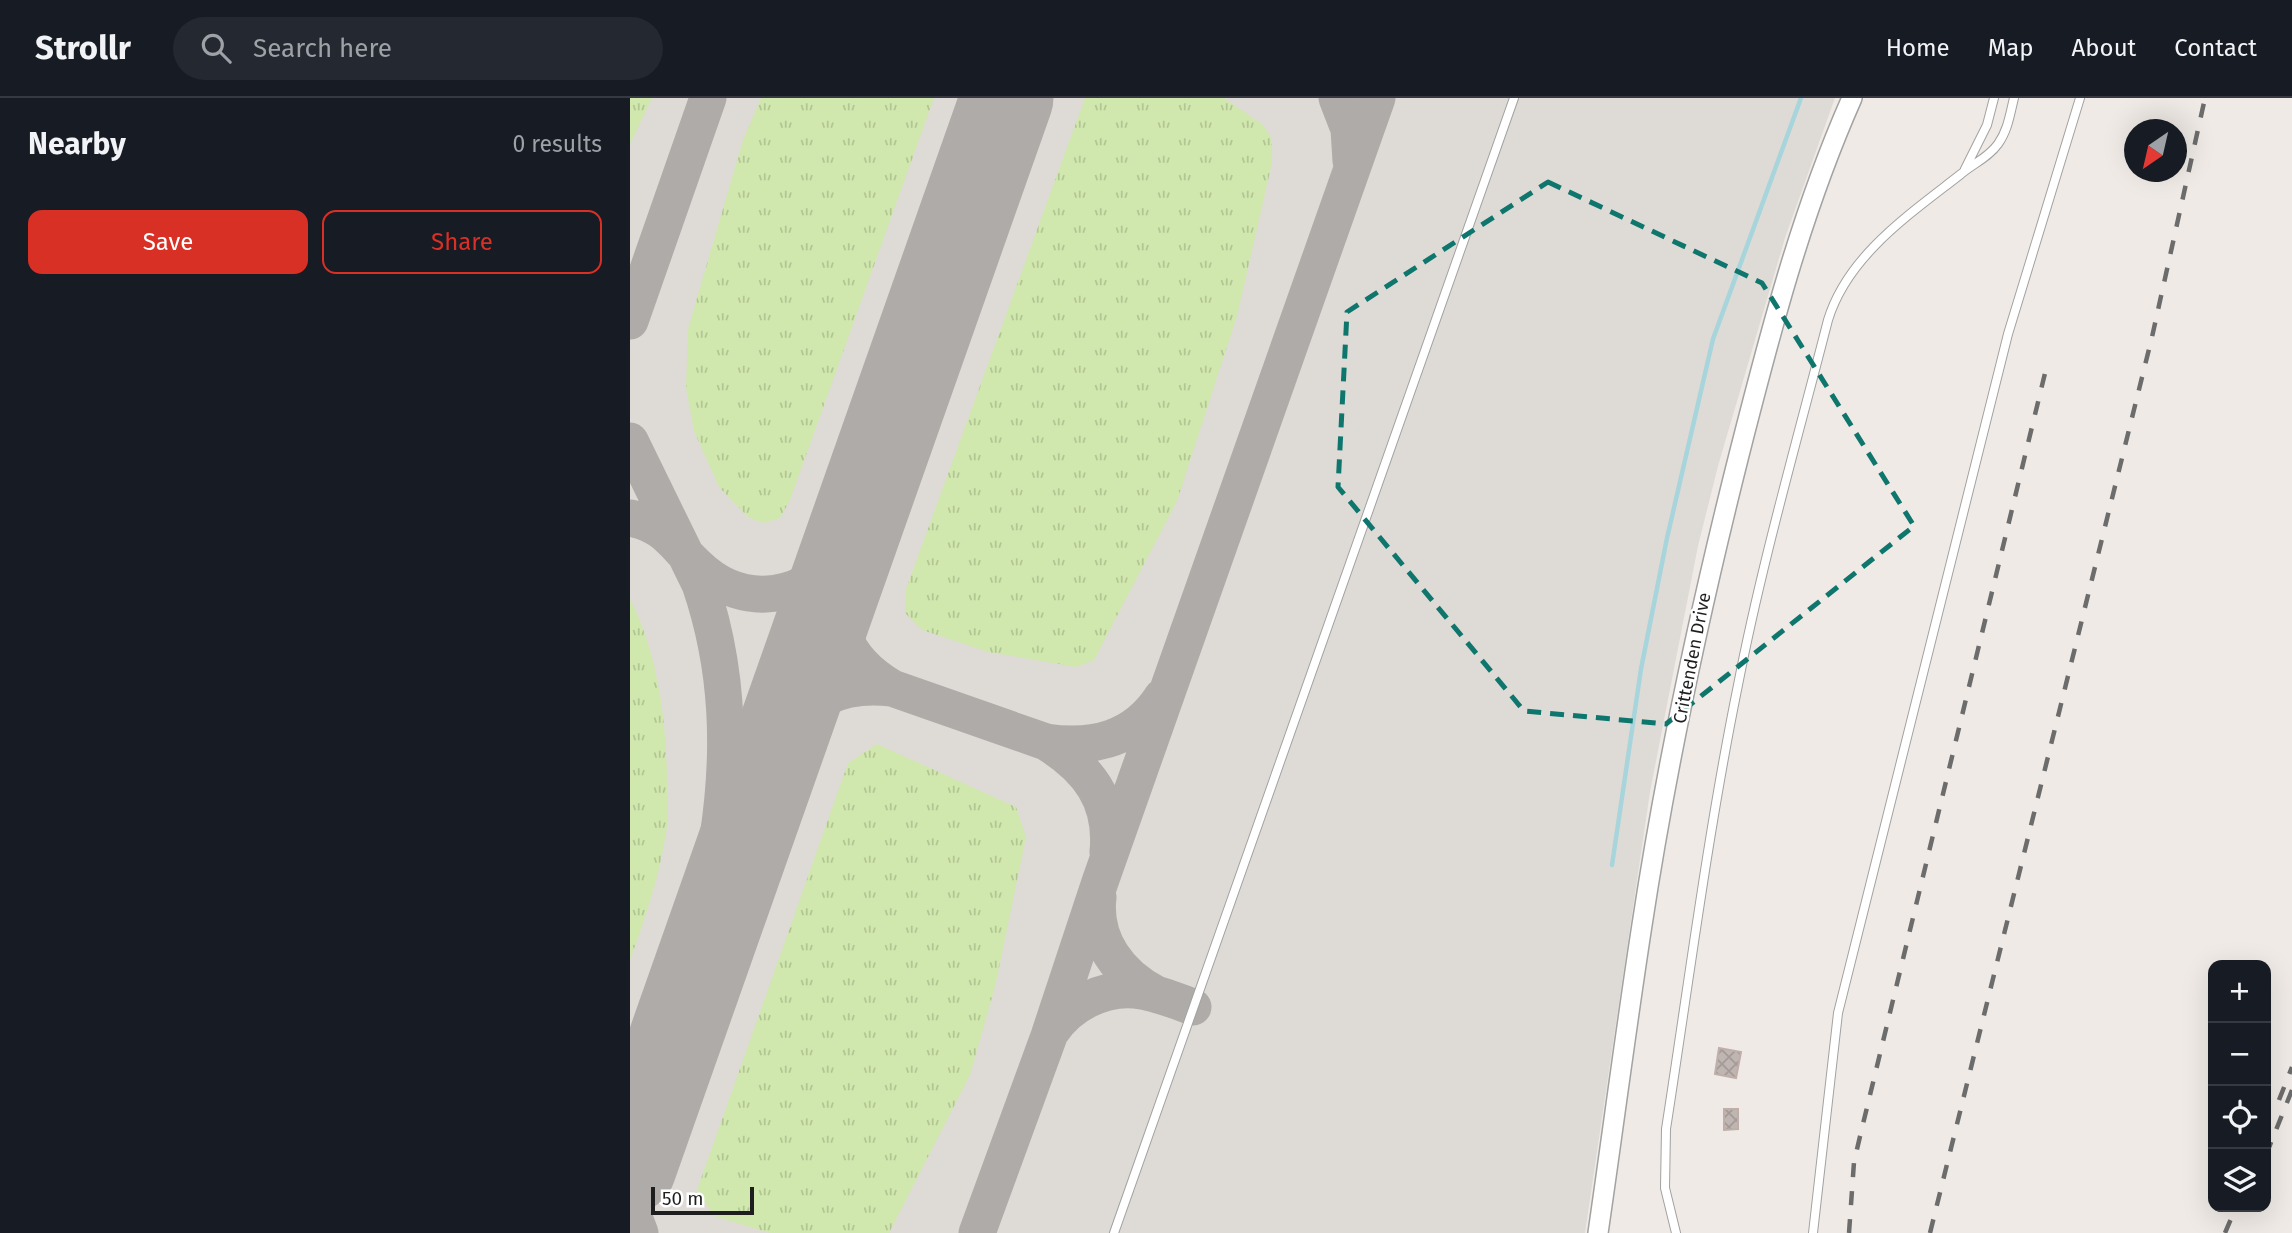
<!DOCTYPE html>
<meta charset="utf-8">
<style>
:root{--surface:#171b24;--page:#242831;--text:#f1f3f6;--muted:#9ea1a6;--line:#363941;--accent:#d93025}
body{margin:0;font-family:"Fira Sans",sans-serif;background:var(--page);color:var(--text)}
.controls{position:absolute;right:21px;bottom:21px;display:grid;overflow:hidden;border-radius:14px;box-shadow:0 7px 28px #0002}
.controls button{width:63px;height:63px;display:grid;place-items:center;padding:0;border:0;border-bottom:2px solid var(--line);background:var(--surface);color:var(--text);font:35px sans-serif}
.compass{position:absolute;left:1494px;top:21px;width:63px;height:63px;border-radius:50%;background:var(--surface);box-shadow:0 7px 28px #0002;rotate:214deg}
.scale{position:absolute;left:21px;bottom:18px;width:103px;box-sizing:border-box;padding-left:7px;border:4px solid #1e1e1e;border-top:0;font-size:19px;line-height:24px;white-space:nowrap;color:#1e1e1e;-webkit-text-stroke:5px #fff;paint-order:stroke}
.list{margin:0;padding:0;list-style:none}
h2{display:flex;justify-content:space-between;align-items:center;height:91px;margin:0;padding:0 28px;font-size:30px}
h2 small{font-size:23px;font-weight:400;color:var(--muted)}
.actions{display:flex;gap:14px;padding:21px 28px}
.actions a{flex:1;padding:16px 0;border:2px solid var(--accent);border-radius:14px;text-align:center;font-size:24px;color:var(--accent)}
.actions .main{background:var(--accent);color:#fff}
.icon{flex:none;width:38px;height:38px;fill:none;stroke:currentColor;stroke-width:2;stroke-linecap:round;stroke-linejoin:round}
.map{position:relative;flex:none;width:1662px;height:1135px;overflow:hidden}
header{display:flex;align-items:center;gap:42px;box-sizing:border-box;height:98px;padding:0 35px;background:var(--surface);border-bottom:2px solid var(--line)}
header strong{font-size:33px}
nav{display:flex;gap:38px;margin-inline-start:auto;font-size:24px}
.search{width:490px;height:63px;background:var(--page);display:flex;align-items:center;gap:18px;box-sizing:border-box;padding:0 24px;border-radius:38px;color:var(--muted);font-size:26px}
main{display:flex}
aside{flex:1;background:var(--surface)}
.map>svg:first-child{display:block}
.airport{fill:#dedbd6}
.grass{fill:url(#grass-tufts)}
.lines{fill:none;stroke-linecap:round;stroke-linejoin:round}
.stream{stroke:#a7d5db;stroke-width:4.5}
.taxiway{stroke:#aeaba8;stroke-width:37}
.runway{stroke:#aeaba8;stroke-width:93}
.building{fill:url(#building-cross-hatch);stroke:#c0afa8;stroke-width:2}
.service-casing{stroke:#a2a2a2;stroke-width:10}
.tertiary-casing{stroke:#a2a2a2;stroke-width:22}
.service{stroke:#fff;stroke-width:8}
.tertiary{stroke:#fff;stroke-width:19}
.rail{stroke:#6c6c6c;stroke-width:4.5;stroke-dasharray:14 14;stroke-linecap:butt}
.marked{fill:none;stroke:#0f766e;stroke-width:5;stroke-dasharray:14 9;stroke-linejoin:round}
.labels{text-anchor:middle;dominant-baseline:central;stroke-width:5;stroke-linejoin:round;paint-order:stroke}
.street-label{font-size:18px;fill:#1e1e1e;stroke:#fff}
</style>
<header>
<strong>Strollr</strong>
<div class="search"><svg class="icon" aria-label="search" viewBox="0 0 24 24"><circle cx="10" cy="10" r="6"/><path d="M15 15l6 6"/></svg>Search here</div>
<nav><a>Home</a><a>Map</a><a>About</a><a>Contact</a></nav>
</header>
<main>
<aside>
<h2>Nearby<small>0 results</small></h2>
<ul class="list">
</ul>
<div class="actions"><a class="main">Save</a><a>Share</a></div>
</aside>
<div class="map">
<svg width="1662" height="1135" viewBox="0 0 1662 1135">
<defs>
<pattern id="grass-tufts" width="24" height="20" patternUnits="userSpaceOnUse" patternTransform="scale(1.75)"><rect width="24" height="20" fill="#d0e7ad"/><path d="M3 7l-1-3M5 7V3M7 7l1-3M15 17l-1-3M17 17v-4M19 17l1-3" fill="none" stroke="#b2c694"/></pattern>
<pattern id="building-cross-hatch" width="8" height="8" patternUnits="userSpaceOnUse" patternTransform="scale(1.75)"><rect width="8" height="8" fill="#bfb5b1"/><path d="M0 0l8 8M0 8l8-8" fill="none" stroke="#a49b98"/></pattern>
</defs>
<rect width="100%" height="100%" fill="#efeae5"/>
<path class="airport" d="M0,0h1205l-50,140 -67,228 -20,80 -48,246 -65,441h-955z"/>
<path class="grass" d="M0,0h22l-22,46z
M131,0h173l-144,402 -10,18 -17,5 -15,-6 -29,-30 -25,-56 -8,-43 2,-59 55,-189z
M455,0h139l39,27 9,14v24l-35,153 -60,185 -83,159 -18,7 -88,-15 -66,-22 -17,-17 1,-24z
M0,501c29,57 37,125 37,189 0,12 2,25 0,37 -6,47 -21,91 -37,135z
M247,646l139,63 10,30 -31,150 -25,88 -81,158h-119l-56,-17 -17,-26 151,-427z"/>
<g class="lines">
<path class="stream" d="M982,767l29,-196 26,-131 46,-199 88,-241"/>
<path class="taxiway" d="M707,0l12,31 2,32
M0,223l78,-223
M0,343l70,143c67,196 -12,383 -70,570
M0,420c36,7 44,27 68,49 46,44 111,32 146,-18l45,-127
M214,463c-12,57 -6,95 48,127
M149,647c27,-45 60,-63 113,-57l154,54
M478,754c5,-52 -20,-84 -62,-110 47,7 89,-3 116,-45
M468,799c-5,43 21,78 58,97
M421,934c17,-27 52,-45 84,-42 20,2 39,10 58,17
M0,1093l4,-25 12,-34
M0,1100l2,14 8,21
M347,1135l72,-197 51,-154 277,-784"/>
<path class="runway" d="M0,1069l377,-1069"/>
</g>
<path class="building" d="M1089,950l22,4 -5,26 -21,-4z
M1094,1011h14v20l-14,1z"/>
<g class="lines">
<defs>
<path id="service" d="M1335,71l22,-44 7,-27
M484,1135l400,-1135
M1046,1135l-11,-45 1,-59c23,-148 42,-297 72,-444 24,-123 59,-244 90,-365 20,-65 82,-106 133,-146 13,-11 27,-16 37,-30 10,-14 12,-30 16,-46
M1183,1135l25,-220 170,-679 72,-236"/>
<path id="tertiary" d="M968,1135c15,-103 28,-205 44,-308 24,-158 58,-315 97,-470 31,-122 62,-242 113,-357"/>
</defs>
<use href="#service" class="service-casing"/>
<use href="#tertiary" class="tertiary-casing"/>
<use href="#service" class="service"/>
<use href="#tertiary" class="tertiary"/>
<path class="rail" d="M1649,1002l13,-33
M1636,1057l26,-65
M1219,1135l5,-71 8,-34 185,-763
M1300,1135l222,-896 53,-239
M1595,1135l11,-26"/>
</g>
<path class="marked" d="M918,84l214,101 152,243 -248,198 -142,-13 -186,-224 9,-175z"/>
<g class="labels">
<g class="street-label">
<text transform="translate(1062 560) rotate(-79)">Crittenden Drive</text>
</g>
</g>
</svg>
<div class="controls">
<button>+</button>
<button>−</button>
<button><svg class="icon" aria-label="locate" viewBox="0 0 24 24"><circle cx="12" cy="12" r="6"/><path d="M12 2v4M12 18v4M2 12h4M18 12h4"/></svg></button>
<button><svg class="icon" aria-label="layers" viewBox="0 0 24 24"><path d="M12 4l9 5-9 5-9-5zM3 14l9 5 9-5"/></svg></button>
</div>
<svg class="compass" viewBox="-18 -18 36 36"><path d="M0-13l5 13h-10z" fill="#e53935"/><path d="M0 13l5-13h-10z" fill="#9ea1a6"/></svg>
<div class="scale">50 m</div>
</div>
</main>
